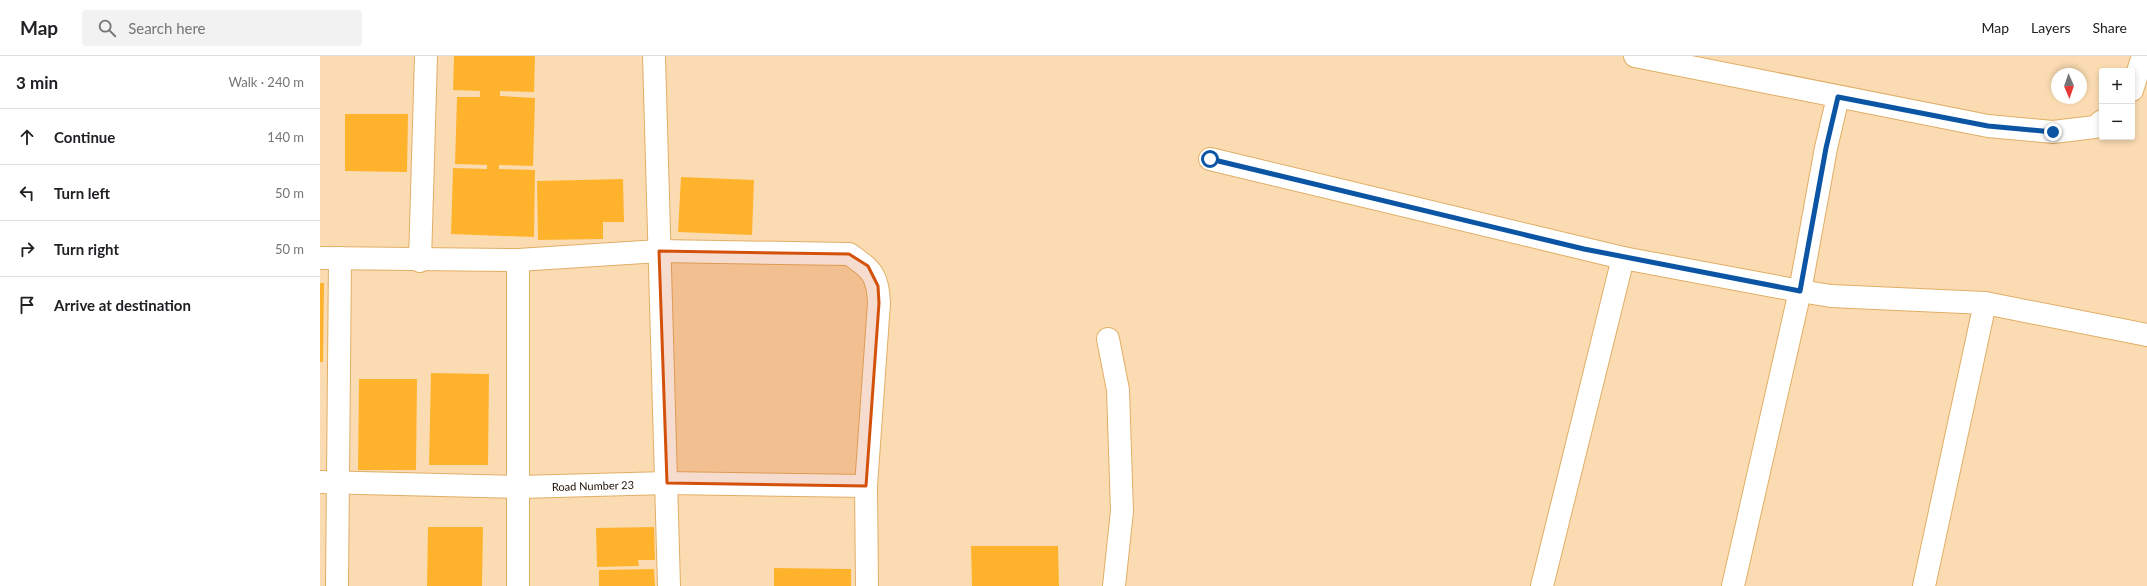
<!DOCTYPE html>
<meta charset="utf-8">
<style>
:root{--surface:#fff;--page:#f2f2f2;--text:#202124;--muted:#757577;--line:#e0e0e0}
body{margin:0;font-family:Lato,sans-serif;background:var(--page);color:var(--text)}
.controls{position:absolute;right:12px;top:12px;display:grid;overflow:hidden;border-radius:4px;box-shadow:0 2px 6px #0003}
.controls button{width:36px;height:36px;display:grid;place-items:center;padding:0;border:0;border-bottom:1px solid var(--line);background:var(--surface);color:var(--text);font:20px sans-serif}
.compass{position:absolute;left:1731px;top:12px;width:36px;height:36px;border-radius:50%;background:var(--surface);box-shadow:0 2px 6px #0003;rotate:178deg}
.stop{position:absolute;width:12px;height:12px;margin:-9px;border:3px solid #0b55a4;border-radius:50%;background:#fff}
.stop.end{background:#0b55a4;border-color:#fff;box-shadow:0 1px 4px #0008}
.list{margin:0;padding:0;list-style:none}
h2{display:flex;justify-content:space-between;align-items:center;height:52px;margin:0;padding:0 16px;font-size:17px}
h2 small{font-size:13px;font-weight:400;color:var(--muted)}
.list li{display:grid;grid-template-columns:26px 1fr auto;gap:12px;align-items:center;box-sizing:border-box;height:56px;padding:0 16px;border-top:1px solid var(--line)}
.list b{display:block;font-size:15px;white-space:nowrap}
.list em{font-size:13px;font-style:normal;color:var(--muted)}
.icon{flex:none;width:22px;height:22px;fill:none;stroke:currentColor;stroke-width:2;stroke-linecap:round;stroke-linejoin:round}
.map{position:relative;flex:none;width:1827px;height:530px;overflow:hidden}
header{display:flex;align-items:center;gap:24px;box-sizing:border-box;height:56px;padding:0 20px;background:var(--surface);border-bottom:1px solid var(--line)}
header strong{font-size:19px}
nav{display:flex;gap:22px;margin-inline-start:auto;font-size:14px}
.search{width:280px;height:36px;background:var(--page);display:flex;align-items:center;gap:10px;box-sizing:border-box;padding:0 14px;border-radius:4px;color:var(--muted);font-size:15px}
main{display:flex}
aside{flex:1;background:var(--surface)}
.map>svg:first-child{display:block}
.building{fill:#ffb32d}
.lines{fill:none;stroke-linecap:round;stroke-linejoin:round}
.minor-casing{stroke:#e0ae66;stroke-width:24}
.minor{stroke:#fff;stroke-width:22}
.route{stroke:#0b55a4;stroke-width:5}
.marked{fill:#d3510b;fill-opacity:0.2;stroke:#d3510b;stroke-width:3;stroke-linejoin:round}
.labels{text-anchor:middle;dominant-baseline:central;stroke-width:4;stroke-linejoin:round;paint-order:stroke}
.street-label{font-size:11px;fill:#1a0c00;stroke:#fff}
</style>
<header>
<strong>Map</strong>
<div class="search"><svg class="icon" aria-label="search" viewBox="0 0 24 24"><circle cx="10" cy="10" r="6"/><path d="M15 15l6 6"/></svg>Search here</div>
<nav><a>Map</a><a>Layers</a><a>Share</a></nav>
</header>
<main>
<aside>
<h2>3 min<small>Walk · 240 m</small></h2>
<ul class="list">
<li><svg class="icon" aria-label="ahead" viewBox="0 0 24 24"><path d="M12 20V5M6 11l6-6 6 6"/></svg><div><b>Continue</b></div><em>140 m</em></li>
<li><svg class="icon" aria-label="left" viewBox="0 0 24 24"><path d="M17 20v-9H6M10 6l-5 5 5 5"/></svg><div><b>Turn left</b></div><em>50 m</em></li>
<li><svg class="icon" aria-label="right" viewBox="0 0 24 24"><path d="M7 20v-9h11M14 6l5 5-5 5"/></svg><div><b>Turn right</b></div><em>50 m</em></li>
<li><svg class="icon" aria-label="arrive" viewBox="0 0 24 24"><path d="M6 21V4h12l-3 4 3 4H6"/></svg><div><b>Arrive at destination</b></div></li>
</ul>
</aside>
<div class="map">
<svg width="1827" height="530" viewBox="0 0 1827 530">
<rect width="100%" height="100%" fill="#fbdcb2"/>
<path class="building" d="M134,0h81l-1,36 -34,-1v5l35,2 -2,68 -34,-1v4l36,1 -1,67 -83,-3 2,-66 34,1v-4l-32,-1 2,-67h23v-6l-27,-1z
M25,58h63l-1,58 -62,-1z
M361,121l73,3 -2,55 -74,-3z
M303,123l1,43h-21v17l-65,1 -1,-59z
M0,227h4l-1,79h-3z
M111,317l58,1 -1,91h-59z
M39,323h58l-1,91h-58z
M108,471h55l-1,59h-55z
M334,471l1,33h-17l1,6 -42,1 -1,-39z
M651,490h87l1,40h-87z
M454,512l77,1v17h-77z
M334,513l1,17h-56v-16z"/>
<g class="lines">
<defs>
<g id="minor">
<path d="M334,0l15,530"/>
<path d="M1315,0l353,70 65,6 42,-5 7,-6"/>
<path d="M1812,34l11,-34"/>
<path d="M890,103l413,99"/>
<path d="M0,202l198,2 141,-9 190,3c23,15 29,22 30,49l-13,183 1,100"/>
<path d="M100,205l6,-205"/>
<path d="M788,283l10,51 4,121 -8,75"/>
<path id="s1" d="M0,426l199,5 148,-4 199,3"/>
<path d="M17,530l3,-328"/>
<path d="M198,530v-326"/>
<path d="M1222,530l81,-328 177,33 31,5 154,7 162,32"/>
<path d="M1413,530l67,-295 26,-143 12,-51"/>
<path d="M1604,530l61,-283"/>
</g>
</defs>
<use href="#minor" class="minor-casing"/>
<use href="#minor" class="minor"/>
</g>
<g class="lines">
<path class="route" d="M890,103l374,90 216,42 26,-143 12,-51 150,29 65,6"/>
</g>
<path class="marked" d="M339,195l190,3 19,12 10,20 1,17 -13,183 -199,-3z"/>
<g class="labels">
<g class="street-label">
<text stroke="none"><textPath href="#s1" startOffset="273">Road Number 23</textPath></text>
</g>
</g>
</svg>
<div class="controls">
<button>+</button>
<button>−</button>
</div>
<svg class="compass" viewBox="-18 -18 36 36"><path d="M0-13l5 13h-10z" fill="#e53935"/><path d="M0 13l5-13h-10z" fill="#757577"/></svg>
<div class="stop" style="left:890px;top:103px"></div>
<div class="stop end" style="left:1733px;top:76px"></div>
</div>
</main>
